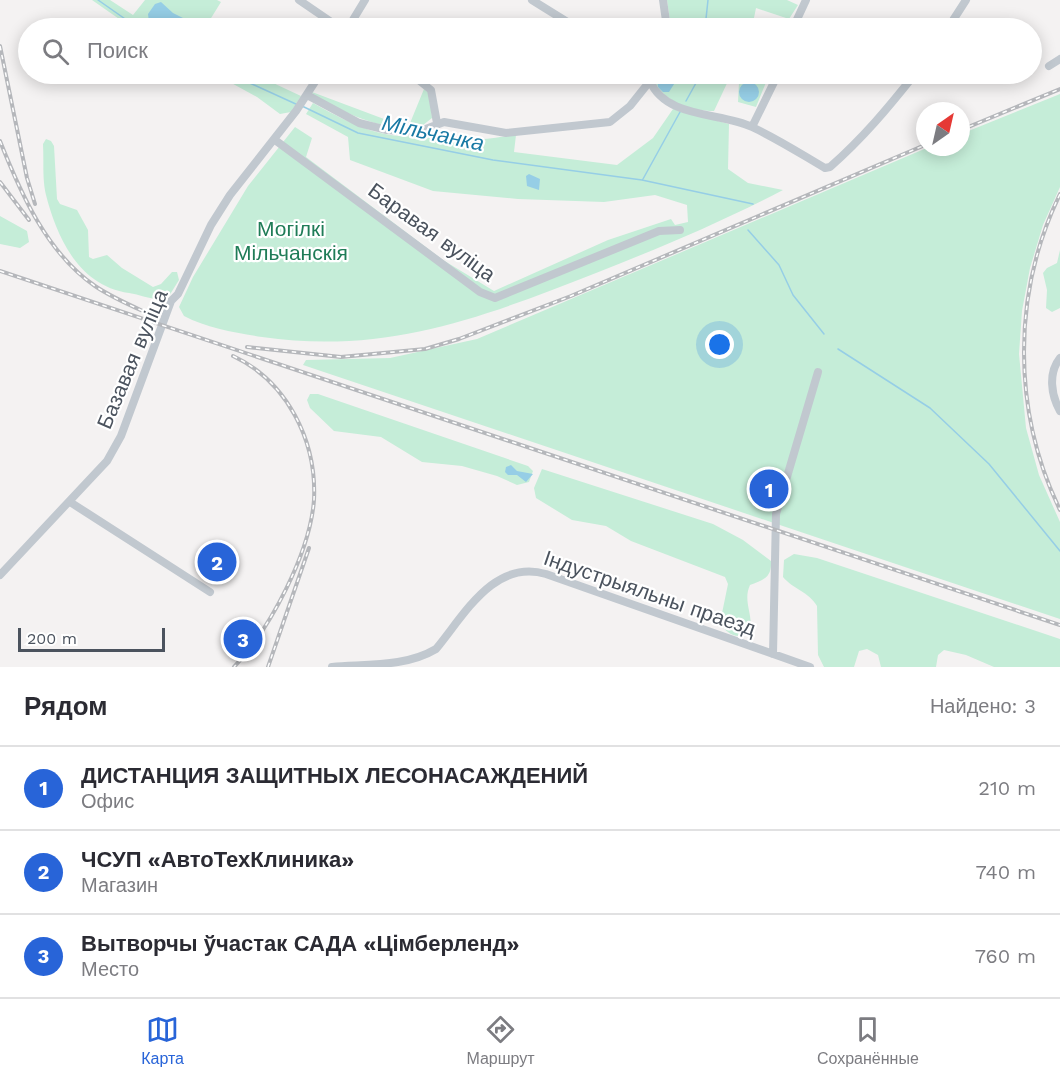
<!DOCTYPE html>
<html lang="ru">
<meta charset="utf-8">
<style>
:root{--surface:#fff;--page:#f2f2f3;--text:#2b2b33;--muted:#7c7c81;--line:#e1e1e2;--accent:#2864d8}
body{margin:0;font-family:"Work Sans",sans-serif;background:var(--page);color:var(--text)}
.compass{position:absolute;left:916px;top:102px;width:54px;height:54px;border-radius:50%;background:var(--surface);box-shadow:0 3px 15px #0003;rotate:34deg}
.scale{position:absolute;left:18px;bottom:15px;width:147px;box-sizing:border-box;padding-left:6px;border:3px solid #4b535e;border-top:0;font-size:16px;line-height:21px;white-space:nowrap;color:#4b535e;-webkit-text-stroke:4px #fff;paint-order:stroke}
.you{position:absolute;left:720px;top:345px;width:21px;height:21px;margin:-15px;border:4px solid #fff;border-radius:50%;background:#1a73e8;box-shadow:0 0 0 9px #1a73e833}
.badge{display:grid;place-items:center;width:39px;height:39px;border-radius:50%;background:var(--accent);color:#fff;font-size:20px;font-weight:700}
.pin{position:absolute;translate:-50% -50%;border:3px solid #fff;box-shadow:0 2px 6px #0006}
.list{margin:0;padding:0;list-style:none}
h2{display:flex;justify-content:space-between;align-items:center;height:78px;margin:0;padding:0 24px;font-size:26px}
h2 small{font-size:20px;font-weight:400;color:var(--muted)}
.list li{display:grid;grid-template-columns:39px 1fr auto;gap:18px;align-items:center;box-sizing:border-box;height:84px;padding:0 24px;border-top:2px solid var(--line)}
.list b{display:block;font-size:22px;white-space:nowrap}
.list p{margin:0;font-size:20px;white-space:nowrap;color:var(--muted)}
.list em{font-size:20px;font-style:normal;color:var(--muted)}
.icon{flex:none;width:33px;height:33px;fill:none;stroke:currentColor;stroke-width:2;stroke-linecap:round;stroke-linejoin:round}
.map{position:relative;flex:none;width:1060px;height:667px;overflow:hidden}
.search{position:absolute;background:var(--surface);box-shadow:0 3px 15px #0003;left:18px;right:18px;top:18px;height:66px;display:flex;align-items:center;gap:15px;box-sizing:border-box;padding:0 21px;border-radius:33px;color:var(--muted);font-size:22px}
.sheet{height:330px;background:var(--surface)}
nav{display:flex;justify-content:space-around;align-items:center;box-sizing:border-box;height:84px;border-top:2px solid var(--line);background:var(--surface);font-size:16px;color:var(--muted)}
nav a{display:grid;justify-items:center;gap:3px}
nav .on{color:var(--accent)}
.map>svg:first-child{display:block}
.green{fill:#c5edd8}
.water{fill:#96cee6}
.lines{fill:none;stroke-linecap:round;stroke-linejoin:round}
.stream{stroke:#96cee6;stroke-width:1.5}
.minor{stroke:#c1c8cf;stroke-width:8}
.rail-casing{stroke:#b5b7bb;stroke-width:4}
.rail{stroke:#fff;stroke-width:1.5;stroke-dasharray:4.5;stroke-linecap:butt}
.labels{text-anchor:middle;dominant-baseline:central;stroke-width:4.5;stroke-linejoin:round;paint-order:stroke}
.park-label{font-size:21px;fill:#1f7c57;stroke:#fff}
.street-label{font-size:21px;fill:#4b535e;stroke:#fff}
.water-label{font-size:22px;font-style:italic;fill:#1879a4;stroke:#fff}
</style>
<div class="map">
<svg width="1060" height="667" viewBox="0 0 1060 667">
<rect width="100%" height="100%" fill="#f4f2f2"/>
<path class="green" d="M92,0h18l23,15 12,-15h72l4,2 -13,21 6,5h-82z
M667,0h120l11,5 -9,14 -33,-11 -4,20h-81z
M215,74h39l47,22 -10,16 -11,2 -23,-17z
M655,74h110l4,1 -13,32 -18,-5 1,-20 -10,-3 -15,32c-23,0 -47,-8 -60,-29z
M424,89l6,5 2,24 -14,11c-43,-1 -68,-14 -105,-33l-1,-4 96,36z
M1060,94v93l-17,38 -13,43 -8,43 -3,43 7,74 13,47 21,47v97l-757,-254 3,-5 84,-2 87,-19 452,-192h32v-13z
M313,103c31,17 64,36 102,33 8,-1 15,-6 22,-6 35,14 44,9 79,5l-2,17 103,13 36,-27 20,-29 56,15 -1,45 20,14 35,7c-62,32 -121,57 -187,83 -113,44 -209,82 -334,64 -26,-4 -55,-9 -78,-21l-5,-9 14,-30 55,-91 47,-59 17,11 -6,19 137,103 51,31 114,-51 63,-21 4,6 13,-3 -1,-17 -32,-10 -51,7 -86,-3 -85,-8 -83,-31 -2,-23 -42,-23z
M46,139l5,2 3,5 3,53 3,5 17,6 11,20 1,27 4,2 14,-4 15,13 31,19 8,-3 11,-12h5l2,8 -10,16c-15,7 -25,-1 -40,-3 -50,-7 -72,-55 -83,-98 -4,-16 -2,-35 -3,-51z
M0,216l27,15 2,11 -9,6 -20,-4z
M1060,250v58l-8,4 -6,-4 1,-18 -4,-17 4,-5 10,-5z
M310,394h8l210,72 5,5 -4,11 -12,3 -20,-9 -35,-10 -40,-4 -41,-25 -47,-6 -24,-23 -3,-8z
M542,469l171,55 30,16 28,21c1,17 -8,19 -21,24 -8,17 5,32 -1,47 -11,9 -22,2 -29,-9l8,-39 -3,-7 -94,-36 -25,-15 -34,-6 -36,-22 -2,-10z
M794,554l23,4 243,81v28h-66l-28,-12 -22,-5 -6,5 -2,12h-55l-3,-12 -11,-6 -8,2 -5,16h-30l-6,-12 -1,-49c-8,-14 -24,-17 -34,-29l1,-17z"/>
<path class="water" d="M161,2l12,11 14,7 5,8h-31l-12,-6 -1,-8 7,-10z
M657,74h20l-1,7 -7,11h-6l-5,-5z
M739 92a10 10 0 1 1 20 0a10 10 0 1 1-20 0Z
M529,174l11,5 -1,11 -12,-4 -1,-10z
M511,465l6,6 16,3 -7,8 -9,-7h-9l-3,-3 1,-5z"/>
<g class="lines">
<path class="stream" d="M98,0l40,28
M705,28l3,-28
M230,74l68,31
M686,101l15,-27
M302,106l56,27 135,27 149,20 111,24
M643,179l37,-67
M748,230l31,35 14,30 31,39
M838,349l92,59 59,56 71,87"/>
<path class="minor" d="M299,0l41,28
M532,0l45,28
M663,0l4,28
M348,28l17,-28
M793,28l13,-28
M948,28l18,-28
M1049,66l11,-7
M411,74l20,16 6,33
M650,81c16,38 71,31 102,46 26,12 49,27 73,41l5,-1c33,-29 58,-59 85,-93
M307,95l52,28 28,7 31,2 26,-10 62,11 104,-11 20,-16 20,-25 2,-7
M752,127l26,-53
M275,140l205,152 15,6 164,-67 21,-1
M1060,358c-12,15 -9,37 0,53
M70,502l140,90
M0,575l107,-114 14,-25 50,-135 7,-7 33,-69 19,-30 66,-84 24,-37
M773,654l3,-140 42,-142
M332,667c35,-3 74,0 104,-18 29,-35 58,-90 110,-75l264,93"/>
<defs>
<path id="rail" d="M0,46l27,132 8,26
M961,130l99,-41
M0,141c21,53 47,112 95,145 19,13 42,22 63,32
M0,182l29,38
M1060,194c-48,99 -48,217 0,316
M0,271l1060,354
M247,347l94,10 84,-8 34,-10 112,-43 354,-151
M233,356c54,25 84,85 81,144 -4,53 -44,129 -80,167
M268,667l41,-119"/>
</defs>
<use href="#rail" class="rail-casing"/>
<use href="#rail" class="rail"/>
</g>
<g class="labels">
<g class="park-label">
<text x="291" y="228">Могілкі<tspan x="291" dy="24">Мільчанскія</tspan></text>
</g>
<g class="street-label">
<text transform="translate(432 232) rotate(36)">Баравая вуліца</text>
<text transform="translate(132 359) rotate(-67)">Базавая вуліца</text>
<text transform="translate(650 593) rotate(19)">Індустрыяльны праезд</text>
</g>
<g class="water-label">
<text transform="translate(433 133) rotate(12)">Мільчанка</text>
</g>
</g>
</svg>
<svg class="compass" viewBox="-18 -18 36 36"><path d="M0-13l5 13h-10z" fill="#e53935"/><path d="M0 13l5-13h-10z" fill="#7c7c81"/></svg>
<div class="scale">200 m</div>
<div class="you"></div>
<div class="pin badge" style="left:769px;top:489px">1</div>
<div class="pin badge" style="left:217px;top:562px">2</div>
<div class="pin badge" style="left:243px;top:639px">3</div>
<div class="search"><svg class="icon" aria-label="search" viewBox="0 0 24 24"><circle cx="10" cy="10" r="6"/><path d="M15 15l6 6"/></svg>Поиск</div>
</div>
<section class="sheet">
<h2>Рядом<small>Найдено: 3</small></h2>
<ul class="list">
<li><span class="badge">1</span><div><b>ДИСТАНЦИЯ ЗАЩИТНЫХ ЛЕСОНАСАЖДЕНИЙ</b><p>Офис</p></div><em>210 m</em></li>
<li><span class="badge">2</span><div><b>ЧСУП «АвтоТехКлиника»</b><p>Магазин</p></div><em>740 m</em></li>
<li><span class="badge">3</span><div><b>Вытворчы ўчастак САДА «Цімберленд»</b><p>Место</p></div><em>760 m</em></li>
</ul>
</section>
<nav>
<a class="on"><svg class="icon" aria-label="map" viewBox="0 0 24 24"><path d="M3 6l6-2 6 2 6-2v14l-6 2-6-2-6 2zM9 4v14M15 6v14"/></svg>Карта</a>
<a><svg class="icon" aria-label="directions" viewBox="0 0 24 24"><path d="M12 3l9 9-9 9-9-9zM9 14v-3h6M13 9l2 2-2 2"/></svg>Маршрут</a>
<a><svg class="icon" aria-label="saved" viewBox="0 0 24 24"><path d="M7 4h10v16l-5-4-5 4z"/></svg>Сохранённые</a>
</nav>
